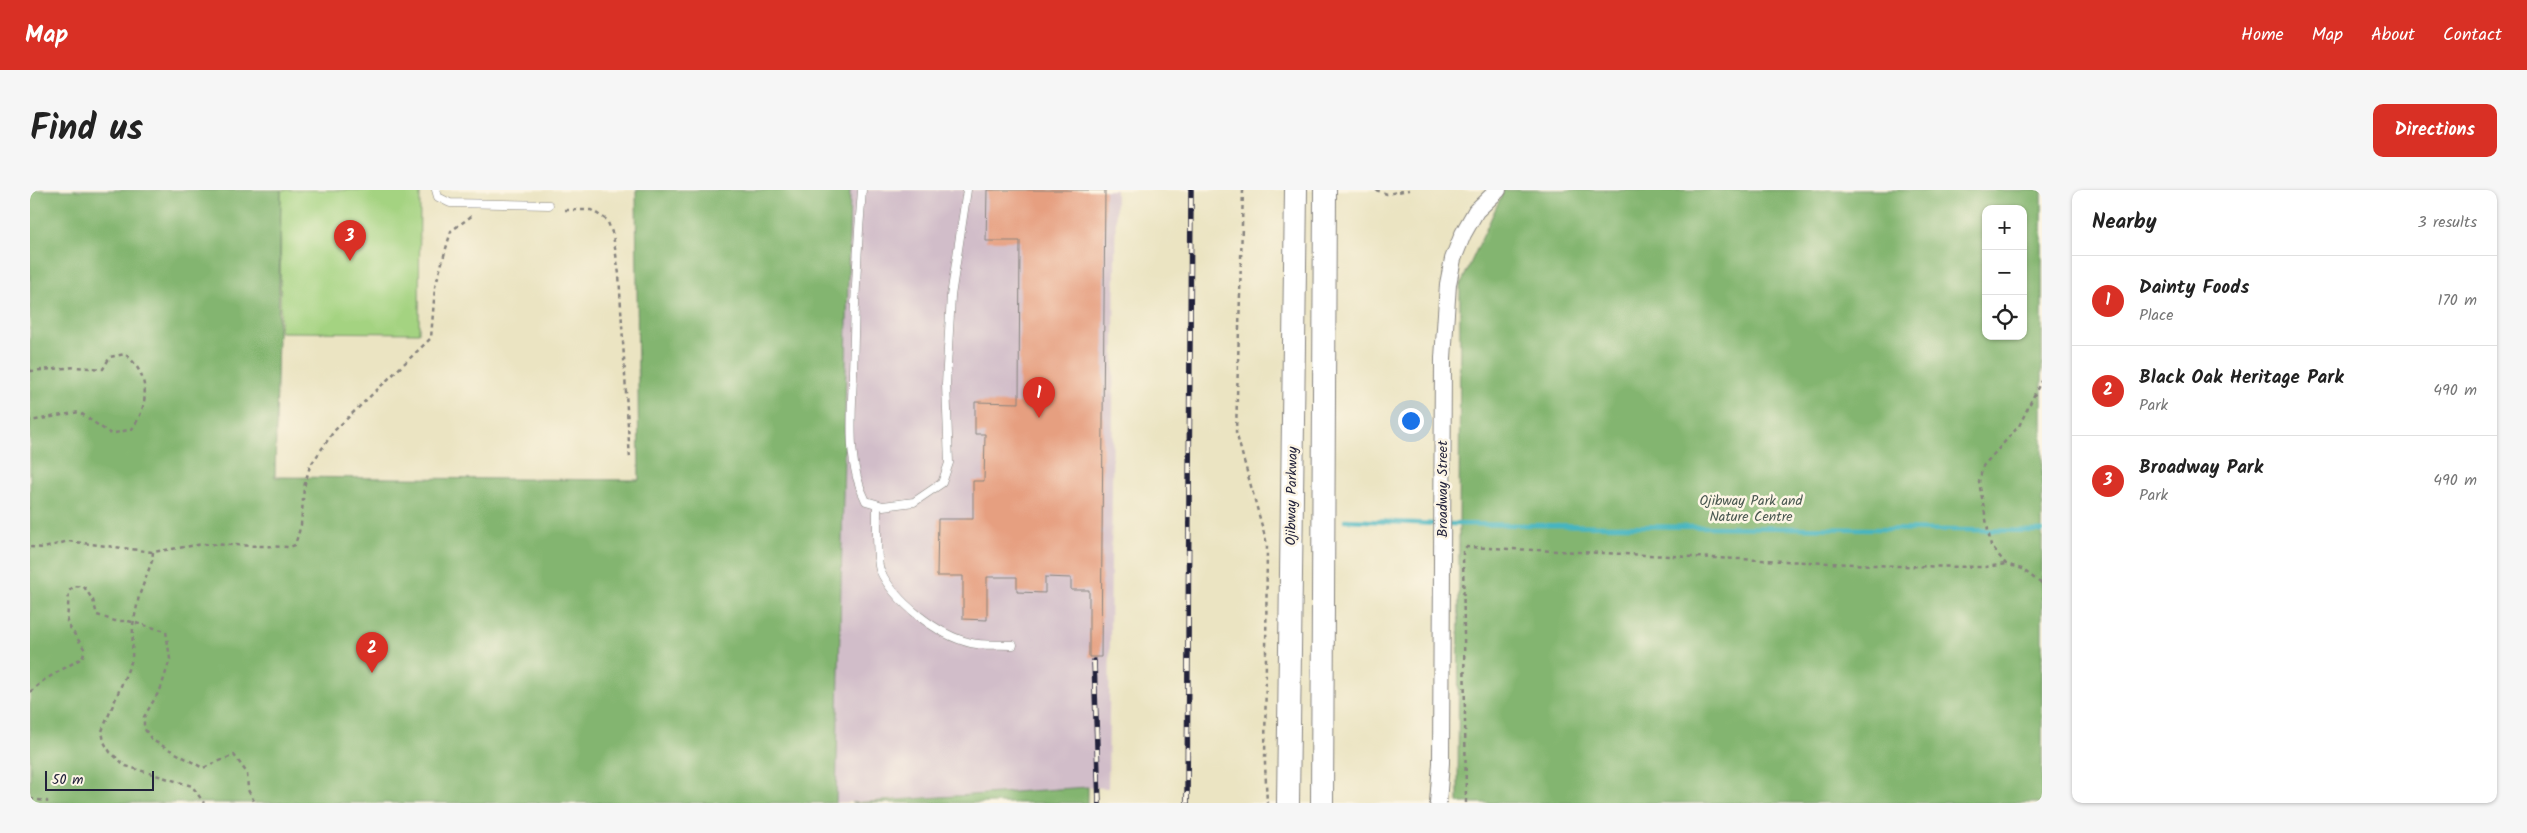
<!DOCTYPE html>
<meta charset="utf-8">
<style>
:root{--surface:#fff;--page:#f6f6f6;--text:#222;--muted:#767676;--line:#e0e0e0;--accent:#d93025}
body{margin:0;font-family:Kalam,sans-serif;background:var(--page);color:var(--text)}
.controls{position:absolute;right:15px;top:15px;display:grid;overflow:hidden;border-radius:10px;box-shadow:0 1px 4px #0004}
.controls button{width:45px;height:45px;display:grid;place-items:center;padding:0;border:0;border-bottom:1px solid var(--line);background:var(--surface);color:var(--text);font:25px sans-serif}
.scale{position:absolute;left:15px;bottom:12px;width:109px;box-sizing:border-box;padding-left:5px;border:2px solid #22223b;border-top:0;font-size:14px;line-height:18px;white-space:nowrap;color:#22223b;-webkit-text-stroke:4px #fcf5e5;paint-order:stroke}
.you{position:absolute;left:1380px;top:230px;width:18px;height:18px;margin:-12px;border:4px solid #fff;border-radius:50%;background:#1a73e8;box-shadow:0 0 0 8px #1a73e833}
.badge{display:grid;place-items:center;width:32px;height:32px;border-radius:50%;background:var(--accent);color:#fff;font-size:16px;font-weight:700}
.pin{position:absolute;translate:-50% -41px;filter:drop-shadow(0 1px 2px #0008)}
.pin::after{content:'';position:absolute;top:26px;width:18px;height:15px;background:inherit;clip-path:polygon(0 0,100% 0,50% 100%)}
.list{margin:0;padding:0;list-style:none}
h2{display:flex;justify-content:space-between;align-items:center;height:65px;margin:0;padding:0 20px;font-size:21px}
h2 small{font-size:16px;font-weight:400;color:var(--muted)}
.list li{display:grid;grid-template-columns:32px 1fr auto;gap:15px;align-items:center;box-sizing:border-box;height:90px;padding:0 20px;border-top:1px solid var(--line)}
.list b{display:block;font-size:19px;white-space:nowrap}
.list p{margin:0;font-size:16px;white-space:nowrap;color:var(--muted)}
.list em{font-size:16px;font-style:normal;color:var(--muted)}
.icon{flex:none;width:28px;height:28px;fill:none;stroke:currentColor;stroke-width:2;stroke-linecap:round;stroke-linejoin:round}
.map{position:relative;flex:none;width:2012px;height:613px;overflow:hidden;border-radius:10px}
header{display:flex;align-items:center;gap:30px;box-sizing:border-box;height:70px;padding:0 25px;background:var(--accent);color:#fff}
header strong{font-size:24px}
nav{display:flex;gap:28px;margin-inline-start:auto;font-size:18px}
.intro{display:flex;align-items:center;justify-content:space-between;box-sizing:border-box;height:120px;padding:0 30px}
h1{margin:0;font-size:35px}
.button{padding:12px 22px;border-radius:10px;background:var(--accent);color:#fff;font-size:18px;font-weight:700}
main{display:flex;gap:30px;padding:0 30px}
aside{flex:1;background:var(--surface);border-radius:10px;box-shadow:0 1px 4px #0004}
.map>svg:first-child{display:block}
.industrial{fill:#d1bdc9}
.green{fill:#a4d381;stroke:#637a5e}
.forest{fill:#83b56f;stroke:#526c55;fill-rule:evenodd}
.lines{fill:none;stroke-linecap:round;stroke-linejoin:round}
.stream{stroke:#46b5c0;stroke-width:4.5}
.building{fill:#e69f80}
.service-casing{stroke:#86837e;stroke-width:9}
.minor-casing{stroke:#86837e;stroke-width:18}
.secondary-casing{stroke:#86837e;stroke-width:24}
.path{stroke:#86837e;stroke-width:2.5;stroke-dasharray:4 4;stroke-linecap:butt}
.service{stroke:#fff;stroke-width:8}
.minor{stroke:#fff;stroke-width:16}
.secondary{stroke:#fff;stroke-width:22}
.rail-casing{stroke:#22223b;stroke-width:5.5}
.rail{stroke:#fcf5e5;stroke-width:4;stroke-dasharray:11;stroke-linecap:butt}
.labels{text-anchor:middle;dominant-baseline:central;stroke-width:5;stroke-linejoin:round;paint-order:stroke}
.street-label{font-size:14px;fill:#22223b;stroke:#fcf5e5}
.park-label{font-size:14px;fill:#495750;stroke:#fcf5e5}
</style>
<header>
<strong>Map</strong>
<nav><a>Home</a><a>Map</a><a>About</a><a>Contact</a></nav>
</header>
<div class="intro"><h1>Find us</h1><a class="button">Directions</a></div>
<main>
<div class="map">
<svg width="2012" height="613" viewBox="0 0 2012 613">
<rect width="100%" height="100%" fill="#fcf5e5"/>
<filter id="ink" filterUnits="userSpaceOnUse"><feTurbulence type="fractalNoise" baseFrequency=".02" numOctaves="2"/><feDisplacementMap in="SourceGraphic" scale="10" xChannelSelector="R" yChannelSelector="G"/><feConvolveMatrix kernelMatrix="1 2 1 2 8 2 1 2 1" color-interpolation-filters="sRGB"/></filter>
<filter id="wash" filterUnits="userSpaceOnUse"><feTurbulence type="fractalNoise" baseFrequency=".0096" numOctaves="4" result="noise"/><feDisplacementMap in="SourceGraphic" scale="20" xChannelSelector="R" yChannelSelector="G"/><feGaussianBlur stdDeviation="1.12" result="paint"/><feColorMatrix in="noise" values="0 0 0 0 0 0 0 0 0 0 0 0 0 0 0 0 0 1.4 0 .05"/><feComposite in="paint" operator="in"/></filter>
<g filter="url(#wash)">
<rect width="100%" height="100%" fill="#ebe4c2"/>
<path class="industrial" d="M820,0h266l-8,598 -20,-1 -252,16z"/>
<path class="green" d="M251,0h139l-1,143 -139,-1z"/>
<path class="forest" d="M0,0h251l-6,287 364,3 -3,-290h214l-14,613h-806z
M1474,0h538v613h-584l2,-517zM1956,19h37v127h-37z
M1058,597v16h-237z"/>
<g class="lines">
<path class="stream" d="M1315,330l93,4
M1416,334l596,7"/>
</g>
<g id="blocks">
<path class="building" d="M957,0h118l-4,467h-12v-67h-18v-12l-26,-1v16l-28,-1v-15h-30v43l-24,-1v-43h-26l1,-57h35v-38h11l1,-47h-10v-32l44,1 1,-162h-34z"/>
</g>
</g>
<g filter="url(#ink)">
<use href="#blocks" fill-opacity="0" stroke="#86837e" stroke-width="1"/>
<g class="lines">
<defs>
<path id="service" d="M406,0l2,7 12,6 99,2
M832,0c-5,61 -8,122 -9,183 -1,43 -7,90 13,128l17,5 31,-4 28,-19 7,-20 -3,-79 5,-88 16,-106
M847,315c0,14 -1,54 3,65 14,31 57,65 91,73 13,3 29,1 42,2"/>
<path id="minor" d="M1408,613l3,-40 2,-405 5,-74 5,-25 10,-25 13,-23 22,-21"/>
<path id="secondary" d="M1258,613l8,-613
M1292,613l3,-613"/>
</defs>
<use href="#service" class="service-casing"/>
<use href="#minor" class="minor-casing"/>
<use href="#secondary" class="secondary-casing"/>
<path class="path" d="M1213,0l-7,242 31,112 -2,220 2,39
M1346,0l11,4 22,-4
M535,20h26l16,10 6,15 6,39 11,186
M0,181l46,-4 27,2 7,-12 15,-3c25,20 25,51 7,75l-21,5 -32,-22 -49,9
M2012,189l-23,47 -36,40 -4,16 12,64 15,18 16,5 20,15
M0,357l14,1 24,-7 85,11 50,-8 87,3 5,-2 6,-20 3,-38 6,-21 24,-35 97,-93 4,-51 16,-56 22,-16
M123,362l-1,9 -13,35 -6,29 -1,35 -30,71 2,11 6,10 16,14 66,20 12,17
M0,502l14,-12 38,-22 3,-8 -18,-27 2,-32 5,-5 10,1 9,13 4,15 18,6h13l38,10 4,28 -9,29 -17,29v11l8,12 51,28 31,-13 13,18 1,17 7,13
M0,609l17,2v2
M1436,613l-3,-252 3,-4 431,19 88,1 21,-3"/>
<use href="#service" class="service"/>
<use href="#minor" class="minor"/>
<use href="#secondary" class="secondary"/>
<defs>
<path id="rail" d="M1064,471l5,142
M1157,613l4,-613"/>
</defs>
<use href="#rail" class="rail-casing"/>
<use href="#rail" class="rail"/>
</g>
</g>
<g class="labels">
<g class="street-label">
<text transform="translate(1413 299) rotate(-90)">Broadway Street</text>
<text transform="translate(1262 306) rotate(-89)">Ojibway Parkway</text>
</g>
<g class="park-label">
<text x="1721" y="311">Ojibway Park and<tspan x="1721" dy="16">Nature Centre</tspan></text>
</g>
</g>
</svg>
<div class="controls">
<button>+</button>
<button>−</button>
<button><svg class="icon" aria-label="locate" viewBox="0 0 24 24"><circle cx="12" cy="12" r="6"/><path d="M12 2v4M12 18v4M2 12h4M18 12h4"/></svg></button>
</div>
<div class="scale">50 m</div>
<div class="you"></div>
<div class="pin badge" style="left:1009px;top:228px">1</div>
<div class="pin badge" style="left:342px;top:483px">2</div>
<div class="pin badge" style="left:320px;top:71px">3</div>
</div>
<aside>
<h2>Nearby<small>3 results</small></h2>
<ul class="list">
<li><span class="badge">1</span><div><b>Dainty Foods</b><p>Place</p></div><em>170 m</em></li>
<li><span class="badge">2</span><div><b>Black Oak Heritage Park</b><p>Park</p></div><em>490 m</em></li>
<li><span class="badge">3</span><div><b>Broadway Park</b><p>Park</p></div><em>490 m</em></li>
</ul>
</aside>
</main>
